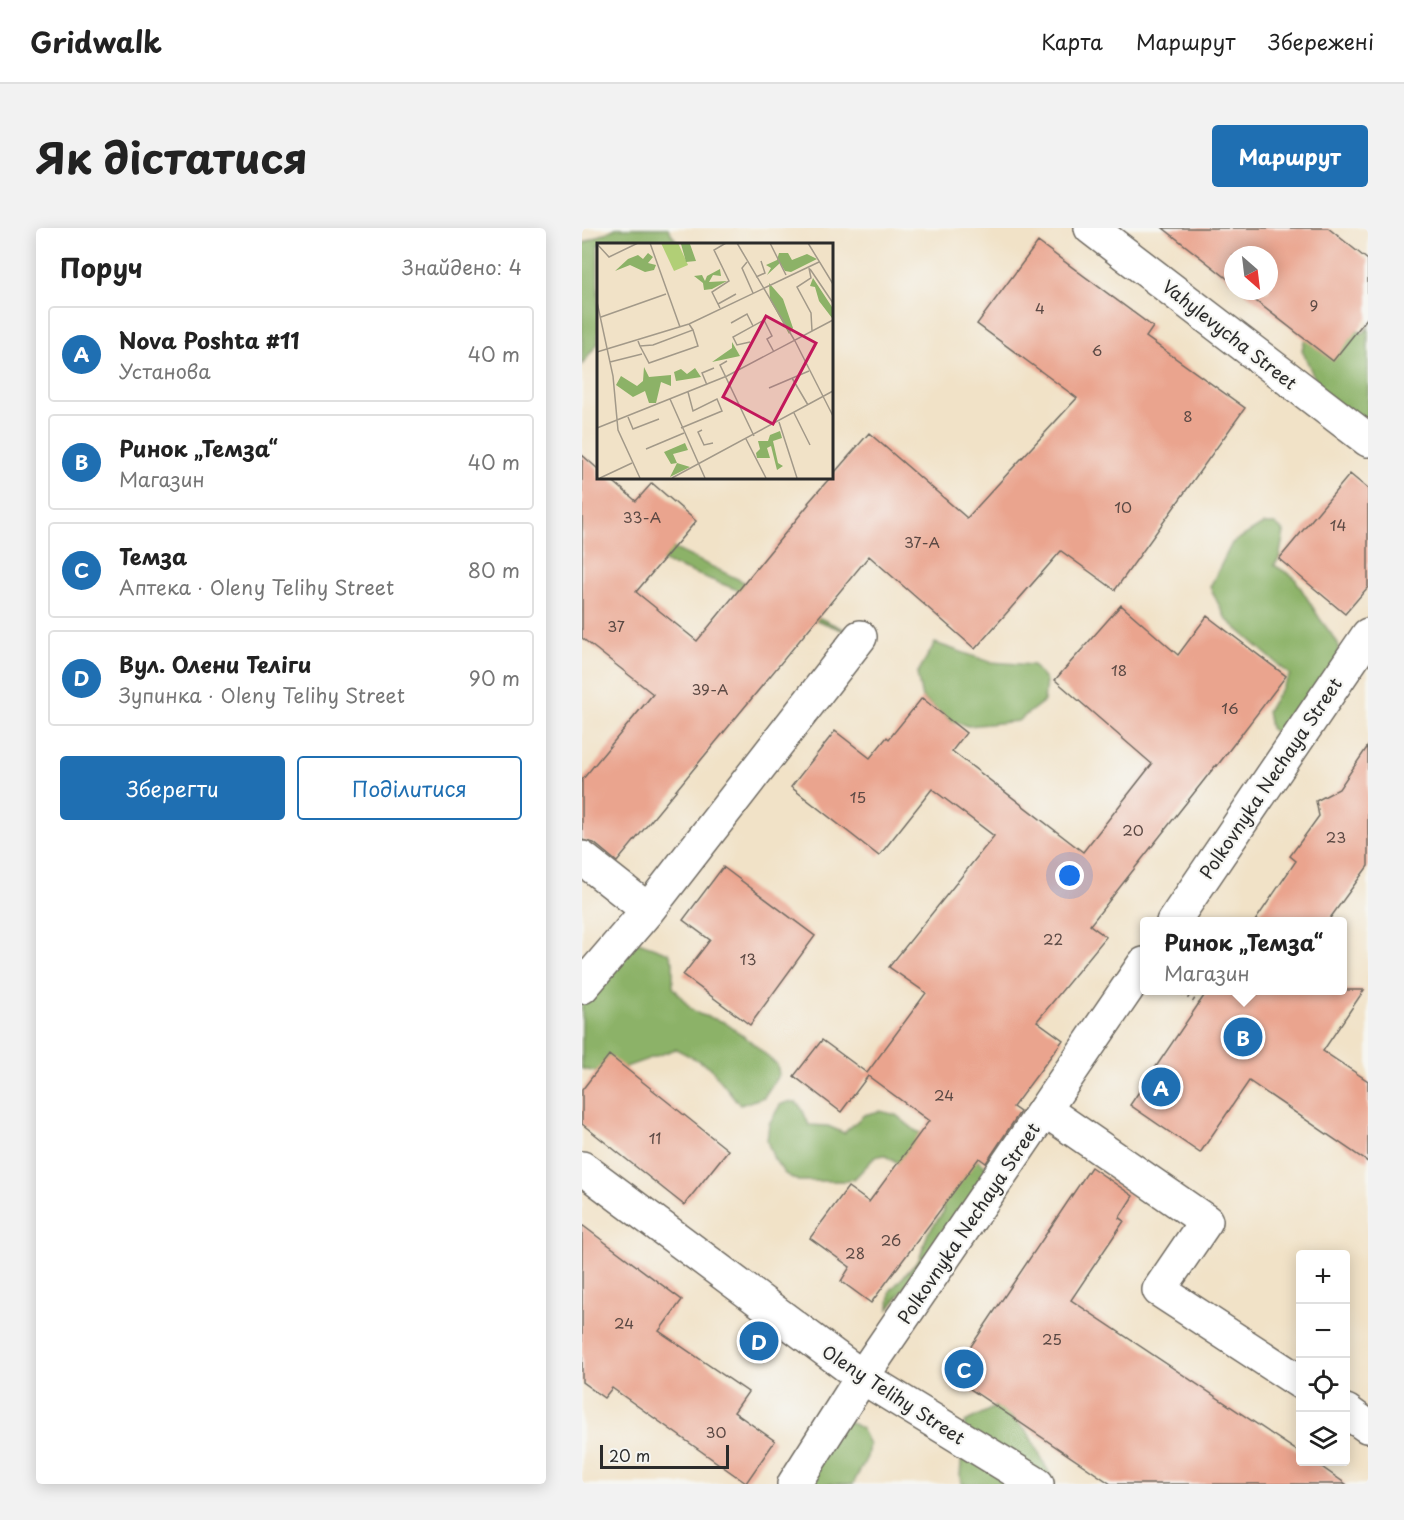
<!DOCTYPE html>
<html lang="uk">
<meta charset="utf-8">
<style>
:root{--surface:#fff;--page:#f2f2f2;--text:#222;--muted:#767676;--line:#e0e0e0;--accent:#1f6fb2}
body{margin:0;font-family:"Playpen Sans",sans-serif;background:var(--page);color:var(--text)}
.controls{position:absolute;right:18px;bottom:18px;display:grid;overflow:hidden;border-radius:6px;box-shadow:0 3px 15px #0003}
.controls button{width:54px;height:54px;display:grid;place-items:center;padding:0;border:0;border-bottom:2px solid var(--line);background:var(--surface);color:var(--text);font:30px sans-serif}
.compass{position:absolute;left:642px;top:18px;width:54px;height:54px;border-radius:50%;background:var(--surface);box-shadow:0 3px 15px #0003;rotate:152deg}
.scale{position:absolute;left:18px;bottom:15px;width:129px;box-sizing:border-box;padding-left:6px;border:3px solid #2b2b2b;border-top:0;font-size:16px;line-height:21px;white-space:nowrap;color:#2b2b2b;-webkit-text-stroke:4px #f6f6f2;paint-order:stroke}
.you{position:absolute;left:488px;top:648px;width:21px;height:21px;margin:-15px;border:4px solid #fff;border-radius:50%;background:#1a73e8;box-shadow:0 0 0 9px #1a73e833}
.badge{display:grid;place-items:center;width:39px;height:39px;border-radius:50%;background:var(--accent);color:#fff;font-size:20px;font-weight:700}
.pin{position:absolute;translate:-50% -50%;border:3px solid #fff;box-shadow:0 2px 6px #0006}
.popup{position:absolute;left:558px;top:689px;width:207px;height:78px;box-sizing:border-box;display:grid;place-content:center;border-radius:6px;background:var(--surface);filter:drop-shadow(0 2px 4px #0005);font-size:20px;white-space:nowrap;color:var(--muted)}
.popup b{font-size:22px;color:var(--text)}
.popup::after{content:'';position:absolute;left:50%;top:100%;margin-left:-12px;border:12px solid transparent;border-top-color:var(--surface)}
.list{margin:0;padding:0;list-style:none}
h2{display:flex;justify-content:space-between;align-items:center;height:78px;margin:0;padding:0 24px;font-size:26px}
h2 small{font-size:20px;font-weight:400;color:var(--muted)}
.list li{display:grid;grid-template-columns:39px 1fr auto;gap:18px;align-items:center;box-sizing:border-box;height:96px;margin:0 12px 12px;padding:0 12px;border:2px solid var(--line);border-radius:6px}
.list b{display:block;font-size:22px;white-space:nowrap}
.list p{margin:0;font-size:20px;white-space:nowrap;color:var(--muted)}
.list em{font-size:20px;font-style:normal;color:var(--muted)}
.actions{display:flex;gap:12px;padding:18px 24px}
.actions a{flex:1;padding:14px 0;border:2px solid var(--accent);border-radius:6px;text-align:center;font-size:21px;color:var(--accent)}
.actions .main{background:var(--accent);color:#fff}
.icon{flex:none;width:33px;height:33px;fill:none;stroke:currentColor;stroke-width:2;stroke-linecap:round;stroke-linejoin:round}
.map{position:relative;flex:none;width:786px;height:1256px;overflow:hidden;border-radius:6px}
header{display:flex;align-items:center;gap:36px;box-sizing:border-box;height:84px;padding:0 30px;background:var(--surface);border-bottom:2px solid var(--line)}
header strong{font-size:28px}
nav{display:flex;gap:33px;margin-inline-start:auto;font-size:21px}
.intro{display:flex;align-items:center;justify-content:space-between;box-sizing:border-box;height:144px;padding:0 36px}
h1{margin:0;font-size:42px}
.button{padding:15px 27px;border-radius:6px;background:var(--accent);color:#fff;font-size:21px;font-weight:700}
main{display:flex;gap:36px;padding:0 36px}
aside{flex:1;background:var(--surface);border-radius:6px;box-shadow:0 3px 15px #0003}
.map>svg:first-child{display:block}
.forest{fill:#8cb267;stroke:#5c6e49;stroke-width:1.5}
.building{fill:#eaa48e}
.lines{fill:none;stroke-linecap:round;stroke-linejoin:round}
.minor-casing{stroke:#706b62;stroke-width:36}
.path{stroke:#706b62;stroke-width:4;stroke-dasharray:1.5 4.5;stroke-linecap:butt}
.minor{stroke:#fff;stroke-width:33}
.labels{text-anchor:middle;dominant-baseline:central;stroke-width:4.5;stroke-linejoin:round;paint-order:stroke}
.number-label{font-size:15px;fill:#5b4944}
.street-label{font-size:18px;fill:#2b2b2b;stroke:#f6f6f2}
.inset-road{fill:none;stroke:#a29989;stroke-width:1.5}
.view{fill:#c2185b;fill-opacity:0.15;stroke:#c2185b;stroke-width:3}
.inset-edge{fill:none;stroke:#2b2b2b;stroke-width:3}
</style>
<header>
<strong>Gridwalk</strong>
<nav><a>Карта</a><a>Маршрут</a><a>Збережені</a></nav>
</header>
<div class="intro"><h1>Як дістатися</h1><a class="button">Маршрут</a></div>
<main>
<aside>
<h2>Поруч<small>Знайдено: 4</small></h2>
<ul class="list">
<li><span class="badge">A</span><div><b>Nova Poshta #11</b><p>Установа</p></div><em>40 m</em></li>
<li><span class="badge">B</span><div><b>Ринок „Темза“</b><p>Магазин</p></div><em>40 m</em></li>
<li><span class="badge">C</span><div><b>Темза</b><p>Аптека · Oleny Telihy Street</p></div><em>80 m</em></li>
<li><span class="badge">D</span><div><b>Вул. Олени Теліги</b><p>Зупинка · Oleny Telihy Street</p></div><em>90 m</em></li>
</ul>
<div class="actions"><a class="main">Зберегти</a><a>Поділитися</a></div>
</aside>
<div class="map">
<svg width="786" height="1256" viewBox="0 0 786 1256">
<rect width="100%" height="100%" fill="#f6f6f2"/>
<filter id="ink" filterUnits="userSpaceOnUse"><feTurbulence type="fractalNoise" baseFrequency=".0167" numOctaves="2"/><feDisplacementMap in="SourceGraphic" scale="12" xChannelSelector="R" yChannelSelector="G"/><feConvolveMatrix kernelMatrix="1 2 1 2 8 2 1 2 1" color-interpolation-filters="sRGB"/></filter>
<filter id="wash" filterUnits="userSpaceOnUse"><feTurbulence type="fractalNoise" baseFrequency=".008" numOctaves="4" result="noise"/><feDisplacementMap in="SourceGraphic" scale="24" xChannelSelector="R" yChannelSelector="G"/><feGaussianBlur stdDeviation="1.35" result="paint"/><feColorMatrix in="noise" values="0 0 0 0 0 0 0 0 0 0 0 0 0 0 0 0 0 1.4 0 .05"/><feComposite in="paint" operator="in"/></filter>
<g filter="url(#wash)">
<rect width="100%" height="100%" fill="#f1e2c7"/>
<path class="forest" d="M34,0h52l10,16h-80v99l-16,22v-121z
M746,95l36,10 4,-7v98l-42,-29 -13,-20 -11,-25 5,-21z
M0,277l278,132 -278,-107z
M681,296h12l9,8 -5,27 -5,6 20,12 26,42 18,24 1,26 -56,69 -13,-10 -3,-17 23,-36 -64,-56 -16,-32 22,-44z
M353,415l55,19 43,3 13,16 -2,20 -26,20 -50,5 -17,-5 -29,-23 -5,-24z
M48,711l39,14 4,9v25l17,21 9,6 25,8 29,21 24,22 2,9 -15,23 -24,8 -31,-39 -33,-17 -70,25 -24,-5v-98z
M205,874h9l6,7 7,16 19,1 16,7 20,-18 16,-4 16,4 20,16 56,26 20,14 -103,138 1,-18 29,-31 9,-27 16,-22 -10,-34 -20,-3 -30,-19 -9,2 -20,21 -8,3h-49l-13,-7 -11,-15 -7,-18 2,-17 11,-19z
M417,1177l29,28 27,51h-94l-1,-9 5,-53z
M259,1189l20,11 8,16 -2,13 -14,27h-50z"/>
<g id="blocks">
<path class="building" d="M581,0h165l40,32v57l-35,44 -90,-70h26v-36h-36v28z
M456,14l115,85 -7,10 99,71 -130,182 -54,-39 -86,98 -106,-93 -252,306 -23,-19 -12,-3v-60l71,-86 -71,-56v-183l16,14v8h10l28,24 16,-18 44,38 -60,71 61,49 112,-137 -1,-1 61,-70 98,85 110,-120 -100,-74z
M768,246l18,15v98l-23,27 -66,-55z
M539,377l57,50 29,-39 79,60 -69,90 -1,-1 -126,160 16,12 -69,84 26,19 -50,67 7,5 -34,51 -7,-5 -108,145 -30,-22 9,-14 -40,-29 38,-51 21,15 60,-81 -61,-45 -27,36 -47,-36 28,-36 45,33 59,-80 -37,-26 105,-131 -62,-47 -53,67 -88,-69 44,-56 35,27 17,-21 2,2 33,-41 44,35 -14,18 131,101 69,-88 -97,-84z
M786,518v120l-40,55h-73l41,-60 -6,-5 29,-40 -3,-15 23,-12z
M141,639l92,69 -65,89 -67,-50 27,-35 -27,-20z
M626,762h156l-41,61 45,30v81l-119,-81 -49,72 -70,-48z
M27,827l119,95 -44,55 -102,-81v-34z
M509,939l42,29 -14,22 5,3 -53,79 229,153v8h13l33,23h-235l-160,-108z
M0,997l100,75 -23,31 89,61 -14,20 41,29 -29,42 -134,-95 -8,10 -22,-16z"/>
</g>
</g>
<g filter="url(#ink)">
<use href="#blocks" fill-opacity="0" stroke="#706b62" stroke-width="1.5"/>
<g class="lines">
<defs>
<path id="minor" d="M509,0l277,212
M0,630l66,52
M591,694l195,-287
M0,759l66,-77 212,-273
M463,882l161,111 -47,69 141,92
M0,940l280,209 175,107
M764,1183l21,15 1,-1
M212,1256l68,-107 282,-413"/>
</defs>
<use href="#minor" class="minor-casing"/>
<path class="path" d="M596,762l21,14"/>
<use href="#minor" class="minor"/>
</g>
</g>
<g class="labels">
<g class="number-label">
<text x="732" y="76">9</text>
<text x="458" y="79">4</text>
<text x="515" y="121">6</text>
<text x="606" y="187">8</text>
<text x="541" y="278">10</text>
<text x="60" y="288">33-А</text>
<text x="756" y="296">14</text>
<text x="340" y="313">37-А</text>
<text x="34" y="397">37</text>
<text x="537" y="441">18</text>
<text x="128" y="460">39-А</text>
<text x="648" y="479">16</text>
<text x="276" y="568">15</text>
<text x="551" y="601">20</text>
<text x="754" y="608">23</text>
<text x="471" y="710">22</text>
<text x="166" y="730">13</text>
<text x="362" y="866">24</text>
<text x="73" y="909">11</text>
<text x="309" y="1011">26</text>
<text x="273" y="1024">28</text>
<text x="42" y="1094">24</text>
<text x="470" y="1110">25</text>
<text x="134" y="1203">30</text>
</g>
<g class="street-label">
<text transform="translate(648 106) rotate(38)">Vahylevycha Street</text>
<text transform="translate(688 550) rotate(-56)">Polkovnyka Nechaya Street</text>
<text transform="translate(386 995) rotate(-56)">Polkovnyka Nechaya Street</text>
<text transform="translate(312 1166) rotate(33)">Oleny Telihy Street</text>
</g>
</g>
<g transform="translate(15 15)">
<rect width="236" height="236" fill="#f1e2c7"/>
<path d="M64,0h17l10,22 -14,6z" fill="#b1cf76"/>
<path d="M84,1h9l6,17 -10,1zM51,10l5,4 -5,6 8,2 -2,5 -9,2 -15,-7 -15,6 13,-12 10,-4 5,4zM182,10h9l4,7 15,-6 10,5 -26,13 -6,-1 -5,-8 -13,12 4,-7 -5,-3 11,-5zM123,26l1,7 -8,-1 -4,7 18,-1 -15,8 -8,1 -1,-7 -9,-7 8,-1 3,6 2,-5zM216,35l19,29v11l-13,-17 -4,-14 -5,-1zM172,40l14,16 10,29 -4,6 -19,-34zM135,99l8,14 -28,6 20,-14zM47,124l5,10 22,-2v11l-10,-4 -5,21h-7l-4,-12 -12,6 -17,-12 5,-9 16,10 6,-5zM98,125l6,9 -25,4 -2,-9 7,-3 6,5zM183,188l2,7 -9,3 5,22 5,3 -6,4 -6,-24 -4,2 3,10h-13l-1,-5 4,-4 -2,-8h10l2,-6zM88,200l3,7 -15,4 4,9 13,4 -20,10 7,-14 -6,1 -7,-12z" fill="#8cb267"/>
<path class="inset-road" d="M53,0l30,84M140,0l58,98 38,75M173,0l16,32M211,0l25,41M0,1l12,13 29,-14M150,19l-5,6 11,25M212,25l2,10 -14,9 14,26 1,18M213,26l23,34M159,34l9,-4 -4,-12M0,59l16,74 5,54 22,48M121,61l18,-10M123,65l-8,-16 17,-11 -15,-31 12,-7M4,74l65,-23M134,80l16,-9 6,12M41,98l2,5 13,-1 40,-15 -4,-6M153,99l-13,3 -4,-8 31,-17 8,16 -5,3 7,13M43,103l9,17 49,-17 -5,-16M0,109l92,-28 130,-62M130,118l-7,4 34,71M13,119l32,-8M195,135l16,27M110,142l-5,-12 12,-5M172,145l40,-17M73,156l35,79M197,170l16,32M31,174l5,12 26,-10M182,179l18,56M0,185l130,-52 106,-56M84,185l41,-17 -5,-12 -24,12 -5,-19M105,187l-4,2 6,13 9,-2M149,196l20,39M49,206l38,-16M3,235l32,-15M75,235l161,-87"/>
<path class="view" d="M169,73l50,27 -43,81 -50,-27z"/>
<rect width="236" height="236" class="inset-edge"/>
</g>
</svg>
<div class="controls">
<button>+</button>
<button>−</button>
<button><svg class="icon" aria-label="locate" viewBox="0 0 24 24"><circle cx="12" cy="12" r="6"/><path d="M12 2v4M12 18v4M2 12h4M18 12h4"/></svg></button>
<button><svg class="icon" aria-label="layers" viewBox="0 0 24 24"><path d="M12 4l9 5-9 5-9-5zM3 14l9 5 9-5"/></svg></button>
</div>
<svg class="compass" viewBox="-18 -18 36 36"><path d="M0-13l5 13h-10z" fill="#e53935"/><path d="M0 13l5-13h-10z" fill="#767676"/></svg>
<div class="scale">20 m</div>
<div class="you"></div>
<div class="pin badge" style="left:579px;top:859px">A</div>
<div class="pin badge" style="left:661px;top:809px">B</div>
<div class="popup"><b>Ринок „Темза“</b>Магазин</div>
<div class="pin badge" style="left:382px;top:1141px">C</div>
<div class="pin badge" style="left:177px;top:1113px">D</div>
</div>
</main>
